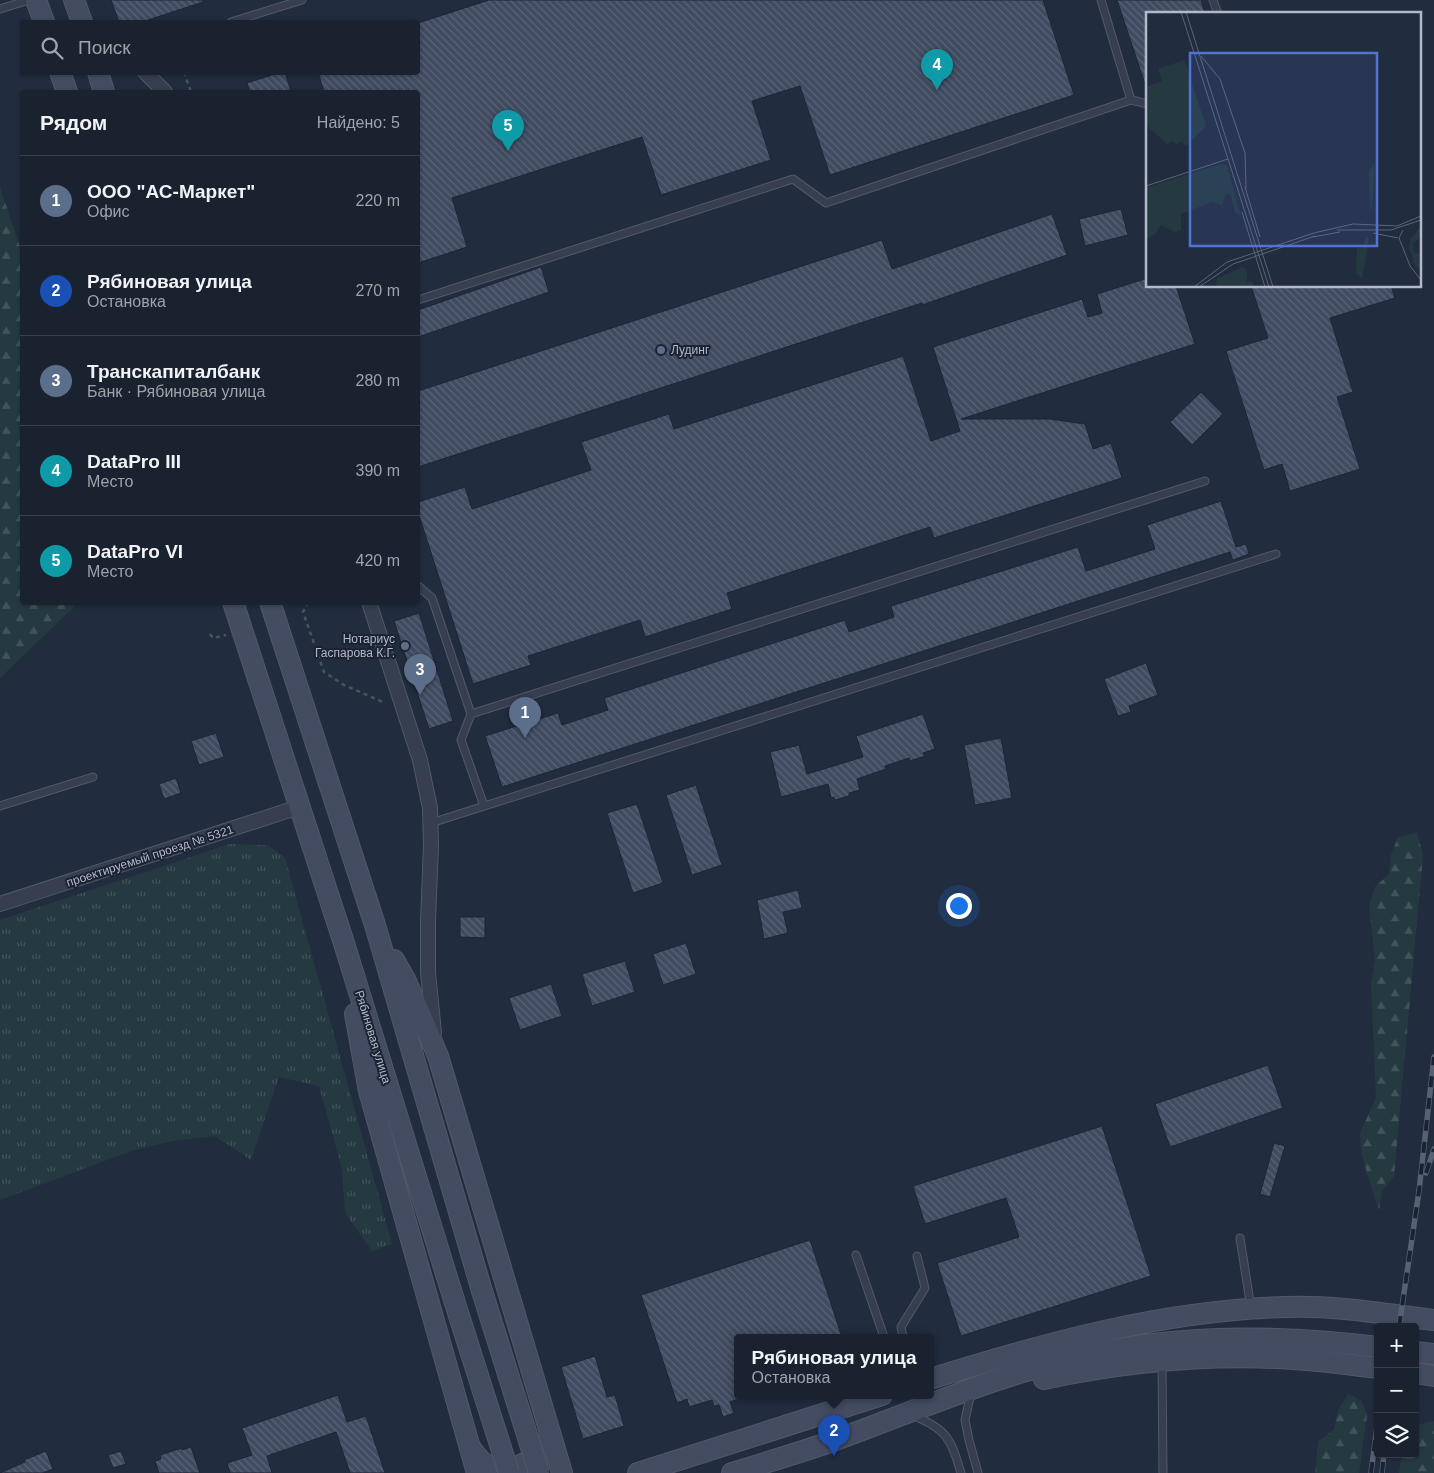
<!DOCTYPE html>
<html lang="ru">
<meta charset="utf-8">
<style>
:root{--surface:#1a212f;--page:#272e3b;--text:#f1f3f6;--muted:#9fa3aa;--line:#383e4b;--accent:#81a7ff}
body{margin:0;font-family:Arial,sans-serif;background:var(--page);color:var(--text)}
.controls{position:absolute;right:15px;bottom:15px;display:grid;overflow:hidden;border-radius:5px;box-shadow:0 1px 4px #0004}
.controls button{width:45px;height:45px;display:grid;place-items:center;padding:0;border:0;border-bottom:1px solid var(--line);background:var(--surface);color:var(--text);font:25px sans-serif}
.you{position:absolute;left:958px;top:905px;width:18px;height:18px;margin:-12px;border:4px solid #fff;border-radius:50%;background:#1a73e8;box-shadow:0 0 0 8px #1a73e833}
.badge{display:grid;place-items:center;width:32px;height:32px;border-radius:50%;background:var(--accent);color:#fff;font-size:16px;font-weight:700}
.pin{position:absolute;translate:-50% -41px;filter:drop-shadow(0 1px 2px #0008)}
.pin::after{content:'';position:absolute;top:26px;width:18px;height:15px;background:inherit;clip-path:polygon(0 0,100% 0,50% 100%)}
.popup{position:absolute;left:734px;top:1334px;width:200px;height:65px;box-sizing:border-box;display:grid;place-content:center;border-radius:5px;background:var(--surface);filter:drop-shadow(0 1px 4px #0005);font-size:16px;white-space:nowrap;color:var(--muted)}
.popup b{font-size:19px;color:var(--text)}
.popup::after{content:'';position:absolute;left:50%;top:100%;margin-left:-10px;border:10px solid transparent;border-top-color:var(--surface)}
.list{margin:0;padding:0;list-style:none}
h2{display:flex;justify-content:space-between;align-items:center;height:65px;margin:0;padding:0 20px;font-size:21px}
h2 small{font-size:16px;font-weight:400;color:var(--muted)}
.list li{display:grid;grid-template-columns:32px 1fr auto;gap:15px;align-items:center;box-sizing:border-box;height:90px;padding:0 20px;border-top:1px solid var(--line)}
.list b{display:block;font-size:19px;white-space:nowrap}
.list p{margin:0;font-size:16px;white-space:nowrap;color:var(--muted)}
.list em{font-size:16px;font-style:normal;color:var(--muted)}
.icon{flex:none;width:28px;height:28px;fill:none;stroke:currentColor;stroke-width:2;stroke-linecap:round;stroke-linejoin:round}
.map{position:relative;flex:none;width:1434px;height:1473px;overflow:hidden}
.search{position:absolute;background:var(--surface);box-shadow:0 1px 4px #0004;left:20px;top:20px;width:400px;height:55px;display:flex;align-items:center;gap:12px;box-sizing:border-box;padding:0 18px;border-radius:5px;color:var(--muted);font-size:19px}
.panel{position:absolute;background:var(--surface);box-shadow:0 1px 4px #0004;left:20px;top:90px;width:400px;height:515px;border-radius:5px}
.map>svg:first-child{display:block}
.grass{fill:url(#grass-tufts)}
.forest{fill:url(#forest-firs)}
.building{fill:url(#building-back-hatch);stroke:#1d2535}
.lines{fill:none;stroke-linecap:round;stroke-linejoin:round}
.lane-casing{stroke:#515969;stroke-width:9}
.street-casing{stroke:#515969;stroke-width:16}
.secondary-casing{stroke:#515969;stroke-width:22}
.path{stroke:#42575d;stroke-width:2.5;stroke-dasharray:4 4;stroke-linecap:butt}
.lane{stroke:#363e4f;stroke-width:7}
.street{stroke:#363e4f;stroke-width:14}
.secondary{stroke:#444c62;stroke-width:20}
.rail-casing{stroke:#576176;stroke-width:5.5}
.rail{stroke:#1b2333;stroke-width:4;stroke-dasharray:11;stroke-linecap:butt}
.secondary-bridge-casing{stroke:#515969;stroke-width:22;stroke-linecap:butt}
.secondary-bridge{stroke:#444c62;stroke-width:20}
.service-dot{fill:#5c6f8a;stroke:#1b2333;stroke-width:2}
.labels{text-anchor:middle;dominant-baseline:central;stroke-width:4;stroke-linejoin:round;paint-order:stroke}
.poi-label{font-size:12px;fill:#b2b9ca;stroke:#1b2333;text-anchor:start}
.street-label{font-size:12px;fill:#b2b9ca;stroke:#1b2333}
.inset-road{fill:none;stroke:#5c6477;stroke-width:1}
.view{fill:#5173d3;fill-opacity:0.15;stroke:#5173d3;stroke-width:2.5}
.inset-edge{fill:none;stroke:#b2b9ca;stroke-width:2.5}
</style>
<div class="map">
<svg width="1434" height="1473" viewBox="0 0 1434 1473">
<defs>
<pattern id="grass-tufts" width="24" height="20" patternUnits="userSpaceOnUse" patternTransform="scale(1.25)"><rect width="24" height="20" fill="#243a40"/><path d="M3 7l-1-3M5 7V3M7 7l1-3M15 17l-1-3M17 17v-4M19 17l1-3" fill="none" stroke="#41545a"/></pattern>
<pattern id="forest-firs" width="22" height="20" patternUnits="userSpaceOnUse" patternTransform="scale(1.25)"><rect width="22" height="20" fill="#243a40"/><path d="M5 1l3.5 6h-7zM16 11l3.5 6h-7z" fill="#41545a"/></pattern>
<pattern id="building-back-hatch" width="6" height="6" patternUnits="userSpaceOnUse" patternTransform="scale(1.25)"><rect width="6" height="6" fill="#404b61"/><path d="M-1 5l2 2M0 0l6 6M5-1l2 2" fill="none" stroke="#596376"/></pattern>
</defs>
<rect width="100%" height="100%" fill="#222c3f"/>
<path class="grass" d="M230,844l38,1 17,13 107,386 -20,7 -27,-38 -3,-44 -23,-83 -40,-9 -28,83 -36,-24 -43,5 -41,10 -131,49v-280z"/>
<path class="forest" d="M0,187l22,66v349l56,1 -78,75z
M1417,833l6,22 -29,321 -12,15 -3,19c-8,-25 -19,-51 -19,-77l16,-35 -5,-116 4,-20 -6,-57 6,-18 14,-13 2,-19 7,-18z
M1348,1394l14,7 5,14 -8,58h-44l3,-32 16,-11 4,-20z
M1434,1421v52h-35l3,-19h13v-28z"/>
<path class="building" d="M111,0h92v2l-61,20h-23z
M489,0h554l31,95 -244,80 -30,-89 -48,15 19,59 -110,35 -19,-58 -190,61 15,49 -49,16v-171h-94l-6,-20h100v-49z
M1117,0h84l4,14h-57v72l-2,1z
M281,72h4l6,20h-41l-3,-9z
M1121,209l7,26 -43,11 -6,-27z
M1052,214l15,41 -145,50v-2l-504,164v-76l464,-151 10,29z
M541,267l8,25 -131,45v-27z
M1148,278v8h28l19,58 -234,75h89l35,5 8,25 18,-6 11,35 -188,60 -4,-11 -203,66 5,16 -87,28 -5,-17 -112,36 3,9 -58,19 -55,-172v-10l47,-15 7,22 119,-39 -10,-28 88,-28 5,15 229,-73 28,85 29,-10 -27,-84 149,-48 6,18 14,-4 -5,-19z
M1251,286h140l4,12 -65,20 23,74 -16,5 23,72 -70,22 -8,-27 -18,6 -38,-119 42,-13z
M1201,392l22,22 -31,31 -22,-23z
M1221,501l15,46 10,-3 3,10 -16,6 -3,-8 -728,235 -17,-51 73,-23 4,12 46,-15 -4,-12 241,-78 4,12 45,-15 -3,-11 187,-59 8,24 69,-22 -8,-24z
M419,613l34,108 -24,8 -35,-108z
M1146,663l12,32 -29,11 2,6 -13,4 -14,-37z
M923,714l12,35 -12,4 2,3 -15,5 -1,-3 -24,8 1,3 -29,10 3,11 -11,3v3l-14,4 -1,-3 -3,1 -3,-14 -47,13 -11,-45 29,-7 8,29 56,-17 -7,-21z
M216,733l8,24 -25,8 -8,-24z
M1001,738l11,60 -37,7 -11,-60z
M176,778l5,15 -17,6 -5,-15z
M696,785l26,80 -30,10 -26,-80z
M637,804l26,79 -30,10 -26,-80z
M798,890l4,18 -19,4 5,21 -24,6 -7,-39z
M460,917h25v21l-25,-1z
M686,943l10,31 -33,11 -10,-31z
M625,961l10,31 -43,14 -10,-32z
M551,984l11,32 -42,14 -11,-32z
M1268,1065l15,43 -113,39 -15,-43z
M1102,1126l49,150 -190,60 -24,-73 82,-26 -13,-39 -81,26 -12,-38z
M1274,1143l11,3 -15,51 -10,-3z
M810,1240l32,97h-104v62l-8,3 4,11 -11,4 -4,-12 -5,1 -2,-6 -23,7 -2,-8 -10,4 -36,-108z
M595,1356l12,41 8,-2 9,31 -41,13 -22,-72z
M338,1395l9,27 19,-6 19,57h-35l-14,-41 -69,24 5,17h-42l-3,-10 25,-8 -10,-27z
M191,1447l9,26h-41l-4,-12 6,-2 -1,-4 22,-7v2z
M46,1451l7,18 -10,4h-43l25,-11 -1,-2z
M121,1451l5,13 -13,4 -5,-13z"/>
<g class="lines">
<defs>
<path id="lane" d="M1101,0l30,100 17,4
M1213,0l5,14
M0,9l29,-9
M231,22l71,-22
M418,300l375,-121 33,24 305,-103
M418,586l14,12 39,116 -10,26 23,66
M471,714l734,-233
M0,806l93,-29
M431,823l845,-269
M1240,1238l11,70
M856,1255l28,82
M903,1337l-2,-10 24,-39 -8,-32
M1162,1362l1,111
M970,1397l-5,23 4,20 9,33
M912,1415c35,14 39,24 49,58"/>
<path id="street" d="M145,72l20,20
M369,602l51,158 10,48 1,38 -3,74v52l6,61
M0,904l299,-97"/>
<path id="secondary" d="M36,0l8,22
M74,0l8,22
M60,72l7,20
M98,72l6,20
M233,602l110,338 111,360
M270,602l105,323 107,366
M394,960l12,21 32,75 124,417
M355,1014l14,77 108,382
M1415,1352l19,2
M1415,1373l19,3
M930,1379c115,-36 235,-69 356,-72 49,-2 99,7 148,13
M1044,1379c75,-16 154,-24 231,-21 34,1 69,6 103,10
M470,1447c5,7 10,15 19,19 20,7 45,-2 53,-21
M638,1473l244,-78
M732,1473c33,-10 66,-20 98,-31 86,-31 171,-69 261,-88 94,-20 192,-19 287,-7"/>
</defs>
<use href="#lane" class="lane-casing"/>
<use href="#street" class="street-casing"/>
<use href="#secondary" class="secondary-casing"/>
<path class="path" d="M184,72l7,20
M308,602l-5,10 21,60 20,13 39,17
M210,634l3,4 13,-3"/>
<use href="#lane" class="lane"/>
<use href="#street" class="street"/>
<use href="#secondary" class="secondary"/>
<defs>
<path id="rail" d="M1426,1173l8,-24
M1399,1327l20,-136 15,-134
M1371,1473l7,-55
M1382,1473l2,-19"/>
</defs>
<use href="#rail" class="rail-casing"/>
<use href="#rail" class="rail"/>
<defs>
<path id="secondary-bridge" d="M482,1291l57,182
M454,1300l55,173"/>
</defs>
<use href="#secondary-bridge" class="secondary-bridge-casing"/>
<use href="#secondary-bridge" class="secondary-bridge"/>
</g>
<g class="service-dot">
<circle cx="661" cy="350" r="5"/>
<circle cx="405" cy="646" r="5"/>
</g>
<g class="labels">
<g class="poi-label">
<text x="671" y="350">Лудинг</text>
<text x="395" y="639" text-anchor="end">Нотариус<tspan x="395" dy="14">Гаспарова К.Г.</tspan></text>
</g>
<g class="street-label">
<text transform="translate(150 856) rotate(-18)">проектируемый проезд № 5321</text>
<text transform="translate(373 1037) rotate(73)">Рябиновая улица</text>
</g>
</g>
<g transform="translate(1146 12)">
<rect width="275" height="275" fill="#222c3f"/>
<path d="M74,152l7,1 14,51 -6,-4 -4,-17 -5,-1 -4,11 -10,-3 -31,12v16l-6,2 -14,-7 -6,9 -9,5v-51z" fill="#243a40"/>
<path d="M38,48l22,66 -20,20 -5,-5 -5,4 -3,-4 -6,3 -21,-19v-38l16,-6 -4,-12zM229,150l-3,45 -2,5 -1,-40zM275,214v11l-8,6 1,10h7v17l-6,-5 -6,-18 2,-9zM220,224l3,2 -7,41 -6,-6 1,-25 5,1zM97,255l4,3v12l5,-1 2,6h-38l1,-9z" fill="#243a40"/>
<path class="inset-road" d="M35,0l88,275M40,0l87,275M55,44l19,23 25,74 1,35M0,174l82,-27M99,175l15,50M96,200l23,75M191,218h54l30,-10M257,218l-4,8 11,28 11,14M227,221l25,5M167,225l27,-5M48,275l33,-25 87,-29 39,-9 44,2 24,-10M53,275l34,-23 82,-28"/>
<path class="view" d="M44,41h187v193h-187z"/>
<rect width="275" height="275" class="inset-edge"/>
</g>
</svg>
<div class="controls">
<button>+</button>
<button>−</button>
<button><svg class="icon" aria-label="layers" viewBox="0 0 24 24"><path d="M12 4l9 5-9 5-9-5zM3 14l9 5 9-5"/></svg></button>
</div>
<div class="you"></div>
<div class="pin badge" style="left:525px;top:738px;background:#5c6f8a">1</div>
<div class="pin badge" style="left:834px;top:1456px;background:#1a4fb4">2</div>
<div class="popup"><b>Рябиновая улица</b>Остановка</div>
<div class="pin badge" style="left:420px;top:695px;background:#5c6f8a">3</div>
<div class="pin badge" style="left:937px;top:90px;background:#0f9aa8">4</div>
<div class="pin badge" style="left:508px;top:151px;background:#0f9aa8">5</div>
<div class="search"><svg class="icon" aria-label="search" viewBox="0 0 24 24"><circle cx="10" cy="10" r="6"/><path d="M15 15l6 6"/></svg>Поиск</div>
<section class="panel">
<h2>Рядом<small>Найдено: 5</small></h2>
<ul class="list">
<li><span class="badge" style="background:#5c6f8a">1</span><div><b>ООО &quot;АС-Маркет&quot;</b><p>Офис</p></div><em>220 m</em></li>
<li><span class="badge" style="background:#1a4fb4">2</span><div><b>Рябиновая улица</b><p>Остановка</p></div><em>270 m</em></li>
<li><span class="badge" style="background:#5c6f8a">3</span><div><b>Транскапиталбанк</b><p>Банк · Рябиновая улица</p></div><em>280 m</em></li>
<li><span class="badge" style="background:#0f9aa8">4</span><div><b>DataPro III</b><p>Место</p></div><em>390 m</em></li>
<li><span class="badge" style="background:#0f9aa8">5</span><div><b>DataPro VI</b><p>Место</p></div><em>420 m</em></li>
</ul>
</section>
</div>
